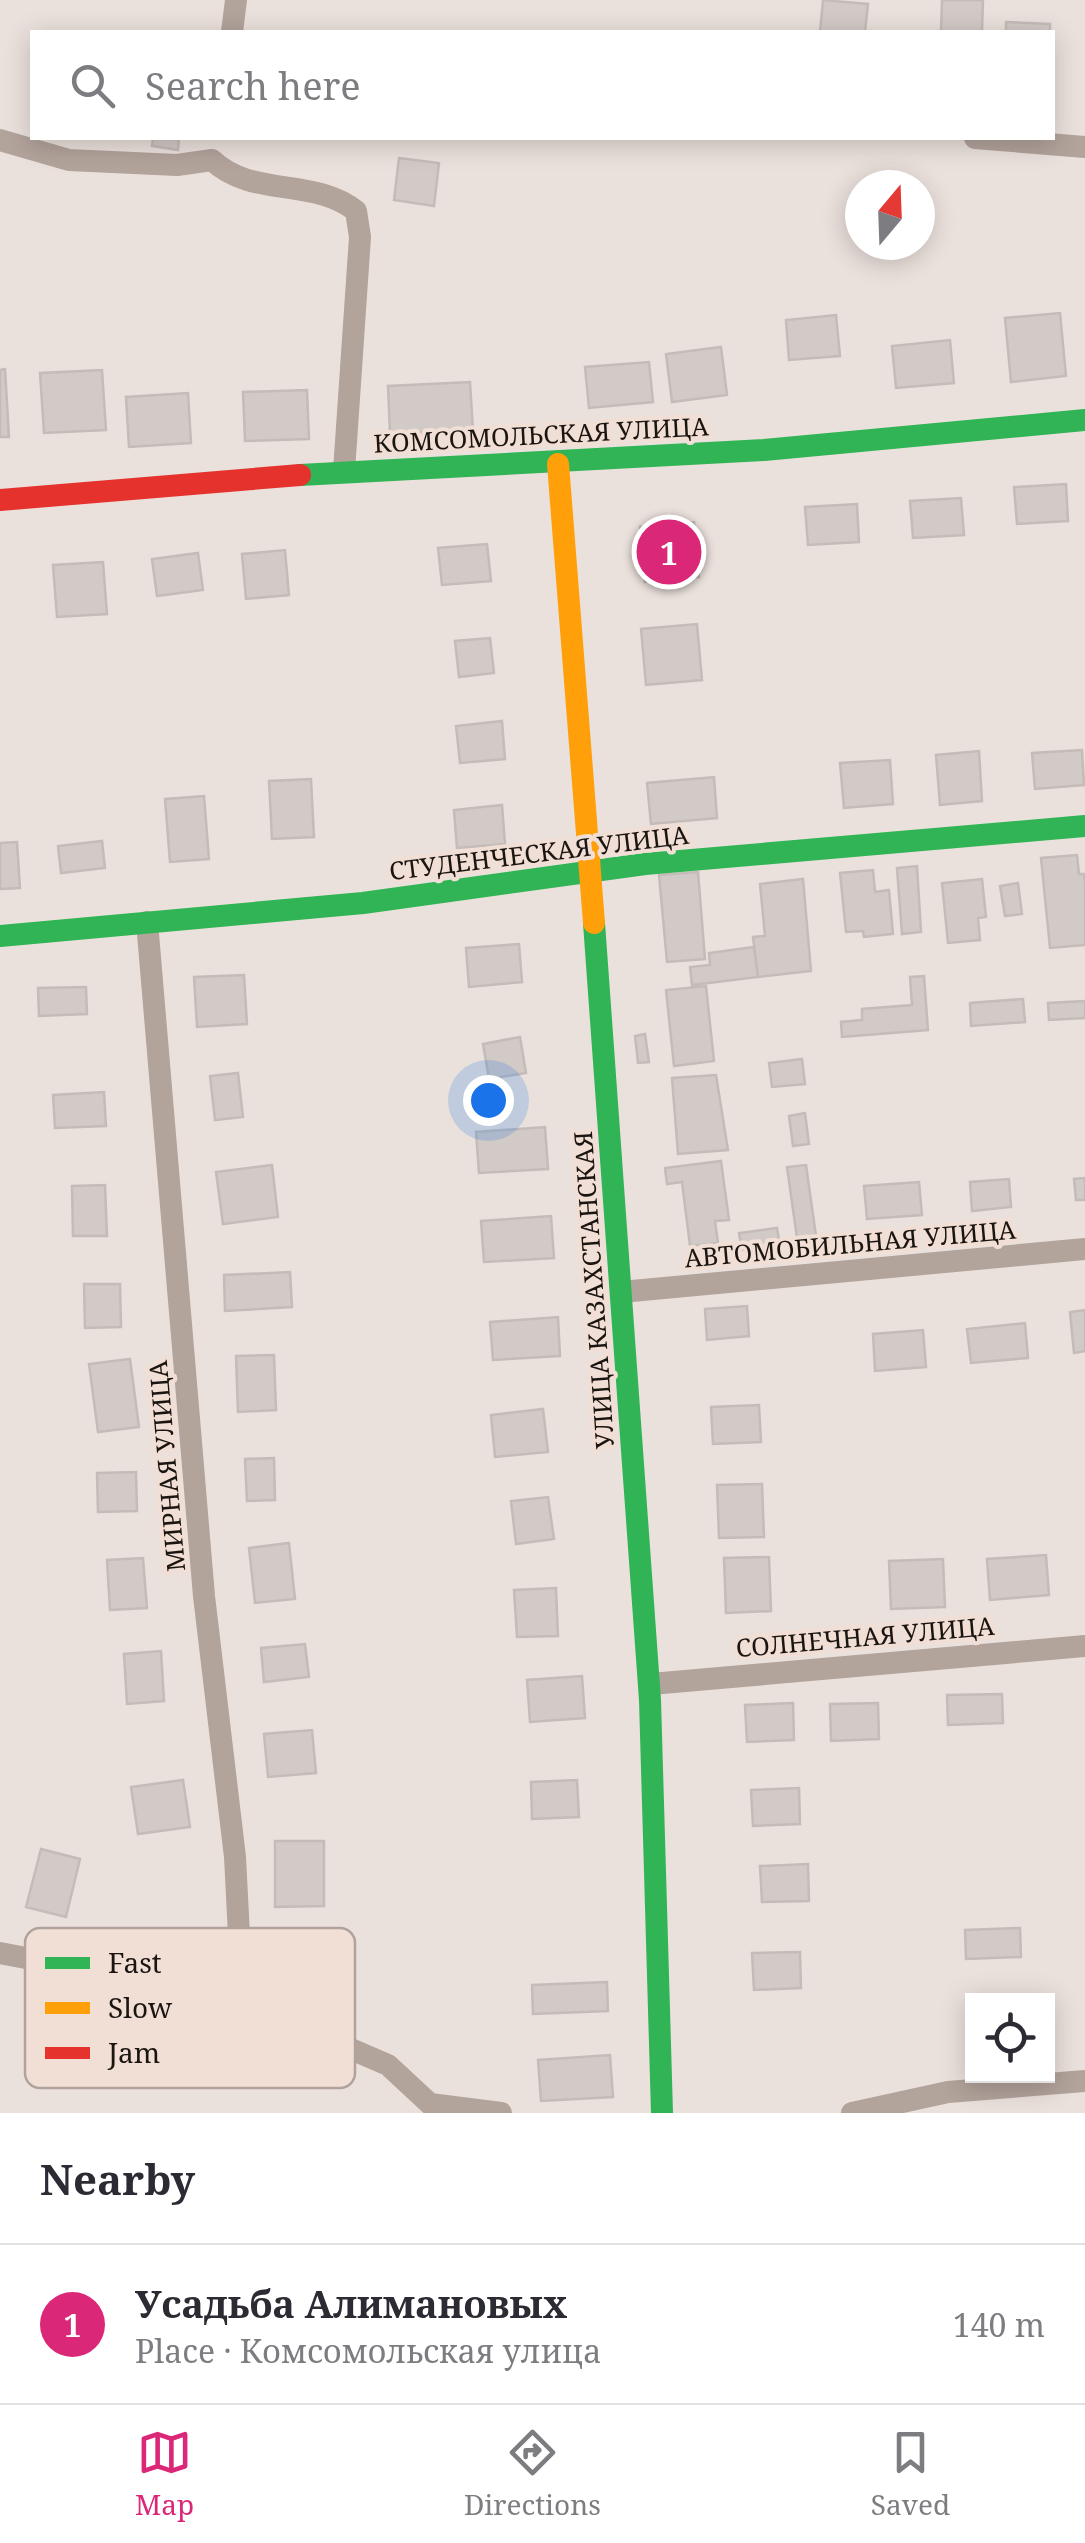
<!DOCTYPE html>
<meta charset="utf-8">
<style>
:root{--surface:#fff;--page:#f7f7f7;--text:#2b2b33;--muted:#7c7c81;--line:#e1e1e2;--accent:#db2777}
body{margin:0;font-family:"Noto Serif",serif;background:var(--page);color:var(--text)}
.controls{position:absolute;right:30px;bottom:30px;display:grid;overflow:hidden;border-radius:0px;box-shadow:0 5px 25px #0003}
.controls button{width:90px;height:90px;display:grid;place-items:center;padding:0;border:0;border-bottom:2px solid var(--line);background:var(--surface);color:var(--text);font:50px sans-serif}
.compass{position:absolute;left:845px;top:170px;width:90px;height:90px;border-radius:50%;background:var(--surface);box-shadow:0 5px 25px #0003;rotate:19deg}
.you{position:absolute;left:488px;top:1100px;width:35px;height:35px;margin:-25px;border:8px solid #fff;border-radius:50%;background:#1a73e8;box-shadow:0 0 0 15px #1a73e833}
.badge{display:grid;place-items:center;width:65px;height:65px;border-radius:50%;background:var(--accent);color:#fff;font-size:32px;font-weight:700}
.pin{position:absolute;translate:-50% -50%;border:5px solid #fff;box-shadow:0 2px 10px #0006}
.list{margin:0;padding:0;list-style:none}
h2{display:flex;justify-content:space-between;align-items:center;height:130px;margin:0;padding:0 40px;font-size:42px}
h2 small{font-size:32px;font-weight:400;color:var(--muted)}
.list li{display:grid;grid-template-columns:65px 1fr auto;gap:30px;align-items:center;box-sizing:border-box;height:160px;padding:0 40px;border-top:2px solid var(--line)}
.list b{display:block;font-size:38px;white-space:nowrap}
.list p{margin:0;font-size:32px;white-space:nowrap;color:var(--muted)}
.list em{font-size:32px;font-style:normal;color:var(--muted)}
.icon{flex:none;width:55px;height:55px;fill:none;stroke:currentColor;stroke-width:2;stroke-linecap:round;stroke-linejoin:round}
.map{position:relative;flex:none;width:1085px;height:2113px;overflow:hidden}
.search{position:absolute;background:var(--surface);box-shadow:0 5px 25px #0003;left:30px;right:30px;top:30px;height:110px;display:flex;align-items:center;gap:25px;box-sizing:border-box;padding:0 35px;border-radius:0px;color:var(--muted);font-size:38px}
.sheet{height:290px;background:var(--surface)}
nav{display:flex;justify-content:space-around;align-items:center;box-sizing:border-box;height:140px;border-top:2px solid var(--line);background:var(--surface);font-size:28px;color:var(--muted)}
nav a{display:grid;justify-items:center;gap:5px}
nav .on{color:var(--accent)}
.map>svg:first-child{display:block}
.building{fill:#d2cac6;stroke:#c4bcb8;stroke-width:2.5}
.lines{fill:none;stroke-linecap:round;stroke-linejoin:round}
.street{stroke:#b2a39b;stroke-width:22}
.fast{stroke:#30b455;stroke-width:22}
.slow{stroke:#ff9f0a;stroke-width:22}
.jam{stroke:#e5322d;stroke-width:22}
.labels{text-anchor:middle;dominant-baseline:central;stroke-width:8;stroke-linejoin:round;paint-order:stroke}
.street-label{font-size:25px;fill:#1b1512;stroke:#f1dfd6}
.key{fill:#f1dfd6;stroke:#b1a29b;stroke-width:2.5}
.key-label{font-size:28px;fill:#1b1512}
</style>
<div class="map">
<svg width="1085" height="2113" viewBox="0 0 1085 2113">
<rect width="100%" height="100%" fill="#ebe1dc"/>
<path class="building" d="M823,0l45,4 -3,28h-45z
M942,0h41l-1,32h-41z
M1006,22l44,2v8h-44z
M153,138h26l-1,12 -26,-4z
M399,158l40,5 -5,43 -40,-6z
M1060,313l6,63 -55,6 -6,-64z
M836,315l4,41 -51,4 -3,-40z
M950,340l4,43 -58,5 -4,-42z
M721,347l6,48 -55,7 -6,-48z
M649,362l4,40 -64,6 -4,-41z
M5,369l4,68h-9v-67z
M102,370l4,60 -62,3 -4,-60z
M470,382l3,48 -83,4 -2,-48z
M307,390l2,49 -64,2 -2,-49z
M188,393l3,50 -62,4 -3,-50z
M1066,484l2,37 -51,3 -3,-37z
M961,498l3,37 -51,3 -3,-37z
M857,504l2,38 -51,3 -3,-38z
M694,522l5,55 -54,5 -5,-55z
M487,544l4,37 -49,4 -4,-37z
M285,550l4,45 -43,4 -4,-45z
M198,553l5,37 -46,6 -5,-37z
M103,562l4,52 -50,3 -4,-52z
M697,624l5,56 -56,5 -5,-56z
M490,638l4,35 -35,4 -4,-36z
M502,721l3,38 -45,4 -4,-37z
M1082,750l2,35 -49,4 -3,-36z
M979,751l3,50 -42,4 -4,-50z
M890,760l3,44 -49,4 -4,-45z
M714,777l3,41 -66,6 -4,-41z
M311,779l3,58 -42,2 -3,-58z
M204,796l5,63 -39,3 -5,-63z
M502,805l3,39 -48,4 -3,-38z
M102,841l3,27 -44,5 -3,-27z
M17,842l3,46 -20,1v-46z
M1077,855l2,19h5l1,9v62l-35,3 -9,-90z
M917,866l4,66 -19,2 -5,-66z
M873,870l2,22 14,-2 4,44 -29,3 -1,-6 -17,1 -6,-59z
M698,872l7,87 -38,3 -8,-87z
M803,879l8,92 -53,6 -5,-40 12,-1 -5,-52z
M982,879l4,38 -8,1 2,22 -32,3 -6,-60z
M1018,883l4,31 -17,2 -5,-30z
M519,944l3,38 -53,5 -3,-39z
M754,947l4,30 -66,8 -2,-18 20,-2 -1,-12z
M244,975l3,49 -50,3 -3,-50z
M924,976l4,54 -86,7 -1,-15 21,-2v-11l50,-4 -2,-28z
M706,986l8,75 -40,5 -8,-76z
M86,987l1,27 -48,2 -1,-28z
M1023,999l2,23 -54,4 -1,-23z
M1085,1001v17l-36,2 -1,-17z
M645,1034l4,28 -11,1 -3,-27z
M520,1037l6,36 -37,6 -6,-35z
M802,1059l3,25 -33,3 -3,-24z
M238,1073l5,44 -28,3 -5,-44z
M716,1075l12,75 -50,4 -6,-76z
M104,1092l2,34 -51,2 -2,-33z
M805,1113l4,31 -16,2 -4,-30z
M545,1127l3,42 -69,4 -3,-41z
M721,1161l8,59 -14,1 3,22 -28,3 -8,-64 -15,2 -2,-16z
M272,1165l6,52 -55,7 -7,-52z
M806,1165l10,71 -19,2 -10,-71z
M1085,1178v22h-9l-2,-21z
M1009,1179l2,28 -39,4 -2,-29z
M919,1182l3,33 -55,4 -3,-33z
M105,1185l2,51h-34l-1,-50z
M551,1216l3,42 -70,4 -3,-41z
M777,1228l3,17 -38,5 -3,-17z
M290,1272l2,35 -67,4 -1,-36z
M84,1284h36l1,43 -36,1z
M747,1306l2,30 -42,4 -2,-31z
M1085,1310v41l-11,2 -4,-41z
M558,1317l2,39 -67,4 -3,-38z
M1025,1323l3,35 -57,5 -4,-34z
M923,1330l3,37 -51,4 -2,-37z
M274,1355l2,55 -38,2 -2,-56z
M130,1359l9,68 -41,5 -9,-68z
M759,1405l2,37 -48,2 -2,-37z
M543,1409l5,43 -53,5 -4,-42z
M274,1458l1,42 -28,1 -2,-42z
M136,1472l1,39 -39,1 -1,-39z
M762,1484l2,53 -45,1 -2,-53z
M548,1497l6,42 -38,5 -5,-43z
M289,1543l6,56 -40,4 -6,-55z
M1046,1555l3,40 -59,5 -3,-41z
M769,1557l2,54 -45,2 -2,-55z
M143,1558l4,50 -37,2 -3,-50z
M943,1559l2,48 -54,2 -2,-48z
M556,1588l2,48 -41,1 -3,-47z
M305,1644l4,33 -45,5 -3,-34z
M161,1651l3,50 -37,3 -3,-50z
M582,1676l3,42 -55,4 -3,-42z
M1002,1694l1,29 -55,2 -1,-30z
M793,1703l1,37 -47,2 -2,-37z
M878,1703l1,36 -48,2 -1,-37z
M312,1730l4,43 -48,4 -4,-43z
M183,1780l7,47 -52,7 -7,-47z
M577,1780l2,37 -47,2 -1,-37z
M799,1788l1,36 -47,2 -2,-36z
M275,1841h49v65l-49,1z
M41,1849l39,10 -14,58 -40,-10z
M808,1864l1,37 -47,1 -2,-36z
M1020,1928l1,29 -55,2 -1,-29z
M800,1952l1,36 -47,2 -2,-37z
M607,1982l1,29 -75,3 -1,-29z
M610,2055l3,42 -72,4 -3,-41z"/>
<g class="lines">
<path class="street" d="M232,32l4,-32
M975,138l110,9
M0,140l69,20 108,5 35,-5
M212,160c40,38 101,17 144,51l4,26 -16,234
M147,922l57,674 31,261 7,137 5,10
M621,1292l464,-43
M651,1684l434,-38
M0,1953l230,44 158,68 42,39 71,9
M852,2113l96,-21 137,-11"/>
<path class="fast" d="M300,475l464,-25 321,-30
M594,923l56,777 12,413
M0,936l363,-33 282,-39 440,-38"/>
<path class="slow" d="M558,464l36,459"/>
<path class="jam" d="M0,500l300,-25"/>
</g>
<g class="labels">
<g class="street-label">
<text transform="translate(541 434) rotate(-3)">КОМСОМОЛЬСКАЯ УЛИЦА</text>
<text transform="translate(539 852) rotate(-7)">СТУДЕНЧЕСКАЯ УЛИЦА</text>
<text transform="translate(850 1243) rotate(-5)">АВТОМОБИЛЬНАЯ УЛИЦА</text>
<text transform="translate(593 1290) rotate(-94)">УЛИЦА КАЗАХСТАНСКАЯ</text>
<text transform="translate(166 1466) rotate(-95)">МИРНАЯ УЛИЦА</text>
<text transform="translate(865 1636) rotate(-5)">СОЛНЕЧНАЯ УЛИЦА</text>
</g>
</g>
<rect x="25" y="1928" width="330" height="160" rx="15" class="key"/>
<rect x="45" y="1957" width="45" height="12" fill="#30b455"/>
<rect x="45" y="2002" width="45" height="12" fill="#ff9f0a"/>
<rect x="45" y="2047" width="45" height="12" fill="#e5322d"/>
<g class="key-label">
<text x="108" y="1973">Fast</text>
<text x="108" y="2018">Slow</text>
<text x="108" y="2063">Jam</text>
</g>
</svg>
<div class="controls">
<button><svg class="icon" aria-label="locate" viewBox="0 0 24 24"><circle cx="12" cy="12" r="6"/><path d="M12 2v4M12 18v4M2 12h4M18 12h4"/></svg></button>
</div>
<svg class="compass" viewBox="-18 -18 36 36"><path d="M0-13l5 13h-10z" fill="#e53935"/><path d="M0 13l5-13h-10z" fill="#7c7c81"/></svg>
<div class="you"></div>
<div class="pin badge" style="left:669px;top:552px">1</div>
<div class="search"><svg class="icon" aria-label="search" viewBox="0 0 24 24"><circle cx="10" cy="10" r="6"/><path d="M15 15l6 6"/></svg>Search here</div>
</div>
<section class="sheet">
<h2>Nearby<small></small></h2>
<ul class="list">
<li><span class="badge">1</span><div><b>Усадьба Алимановых</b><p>Place · Комсомольская улица</p></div><em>140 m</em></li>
</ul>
</section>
<nav>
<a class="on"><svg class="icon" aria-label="map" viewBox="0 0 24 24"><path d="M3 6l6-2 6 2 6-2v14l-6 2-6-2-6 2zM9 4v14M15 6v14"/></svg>Map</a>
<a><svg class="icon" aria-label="directions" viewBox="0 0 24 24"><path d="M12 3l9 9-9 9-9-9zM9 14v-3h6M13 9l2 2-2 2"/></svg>Directions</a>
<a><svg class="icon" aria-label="saved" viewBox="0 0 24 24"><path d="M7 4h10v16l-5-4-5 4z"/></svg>Saved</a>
</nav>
